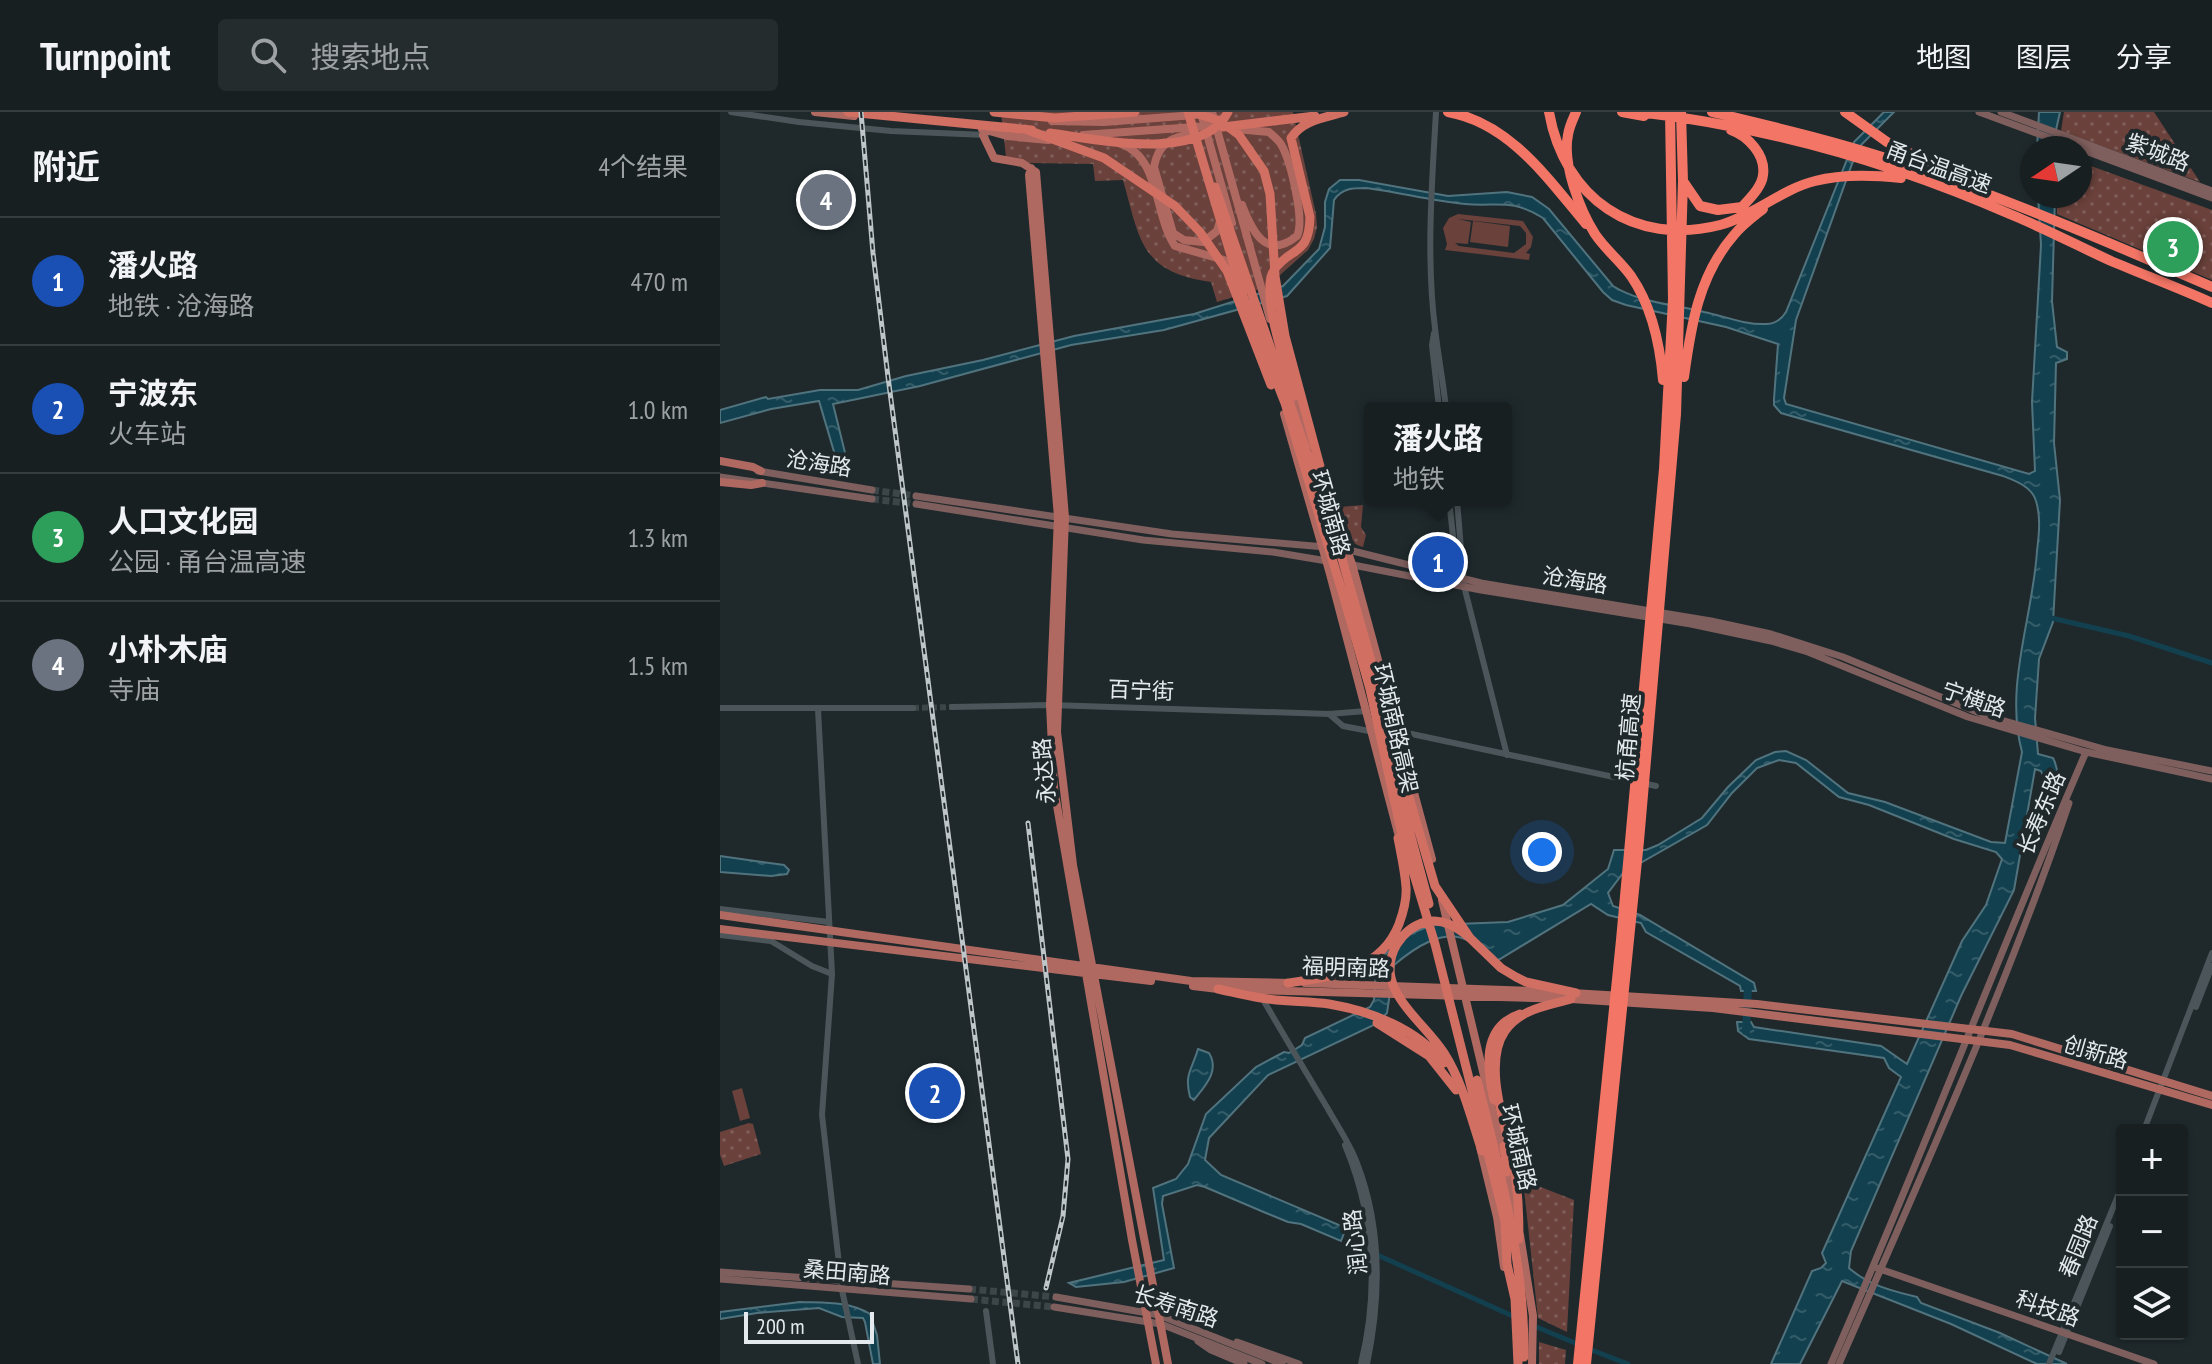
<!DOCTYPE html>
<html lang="zh">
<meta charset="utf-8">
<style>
:root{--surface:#171f21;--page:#242c2e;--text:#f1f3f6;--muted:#9ea2a5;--line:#363d3f;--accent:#b45309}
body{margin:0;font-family:"PT Sans Narrow","Noto Sans SC",sans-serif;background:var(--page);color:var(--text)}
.controls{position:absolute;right:24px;bottom:24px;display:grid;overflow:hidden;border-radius:8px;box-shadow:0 2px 6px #0004}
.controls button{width:72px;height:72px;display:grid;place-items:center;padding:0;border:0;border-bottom:2px solid var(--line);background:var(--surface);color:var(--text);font:40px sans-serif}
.compass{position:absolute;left:1300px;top:24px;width:72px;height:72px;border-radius:50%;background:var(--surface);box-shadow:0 2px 6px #0004;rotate:257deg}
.scale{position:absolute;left:24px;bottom:20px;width:130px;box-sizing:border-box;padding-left:8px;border:4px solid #e3e9ec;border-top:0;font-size:22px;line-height:28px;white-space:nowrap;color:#e3e9ec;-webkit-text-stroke:6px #1f292c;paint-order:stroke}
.you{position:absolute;left:822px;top:740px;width:28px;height:28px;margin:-20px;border:6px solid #fff;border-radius:50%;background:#1a73e8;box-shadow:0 0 0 12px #1a73e833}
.badge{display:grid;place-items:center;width:52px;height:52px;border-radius:50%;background:var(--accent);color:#fff;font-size:26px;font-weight:700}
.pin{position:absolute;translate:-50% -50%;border:4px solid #fff;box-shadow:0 2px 8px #0006}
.popup{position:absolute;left:644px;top:290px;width:148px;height:104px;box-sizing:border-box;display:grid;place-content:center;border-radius:8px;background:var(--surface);filter:drop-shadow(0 2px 6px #0005);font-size:26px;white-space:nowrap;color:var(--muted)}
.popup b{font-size:30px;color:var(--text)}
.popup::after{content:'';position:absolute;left:50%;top:100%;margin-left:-16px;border:16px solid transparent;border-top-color:var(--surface)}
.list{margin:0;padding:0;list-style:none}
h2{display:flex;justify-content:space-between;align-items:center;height:104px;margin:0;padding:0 32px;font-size:34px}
h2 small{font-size:26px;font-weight:400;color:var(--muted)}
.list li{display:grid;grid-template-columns:52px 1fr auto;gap:24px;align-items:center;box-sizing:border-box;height:128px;padding:0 32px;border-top:2px solid var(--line)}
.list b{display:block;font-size:30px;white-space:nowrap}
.list p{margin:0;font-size:26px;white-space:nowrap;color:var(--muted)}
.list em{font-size:26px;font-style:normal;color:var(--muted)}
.icon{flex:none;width:44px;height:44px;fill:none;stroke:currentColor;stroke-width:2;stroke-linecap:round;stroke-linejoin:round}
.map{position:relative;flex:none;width:1492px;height:1252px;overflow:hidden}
header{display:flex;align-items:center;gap:48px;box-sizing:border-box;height:112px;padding:0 40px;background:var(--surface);border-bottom:2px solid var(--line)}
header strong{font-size:38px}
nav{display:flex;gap:44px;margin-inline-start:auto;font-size:28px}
.search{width:560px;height:72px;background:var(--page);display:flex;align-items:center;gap:20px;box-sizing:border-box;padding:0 28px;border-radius:8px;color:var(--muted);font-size:30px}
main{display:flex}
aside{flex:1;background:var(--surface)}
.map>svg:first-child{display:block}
.green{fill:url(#green-dots)}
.pitch{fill:#6a413b;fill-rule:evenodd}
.water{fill:url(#water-ripples);stroke:#51737e;stroke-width:2}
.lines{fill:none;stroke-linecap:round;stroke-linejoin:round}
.canal{stroke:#12404f;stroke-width:5}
.river{stroke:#12404f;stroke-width:8}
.tertiary-tunnel{stroke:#3c4649;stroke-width:6;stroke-dasharray:6 3;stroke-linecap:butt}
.secondary-tunnel{stroke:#3c4649;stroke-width:7;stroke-dasharray:7 3.5;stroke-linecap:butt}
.tertiary{stroke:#4c565a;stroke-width:6}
.secondary{stroke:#7e5f5d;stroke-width:7}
.primary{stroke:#b06961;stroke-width:8}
.trunk{stroke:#d16f63;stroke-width:9}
.motorway{stroke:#f27565;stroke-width:10}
.rail-casing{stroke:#bfc6c9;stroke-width:5}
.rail{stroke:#1f292c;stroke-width:2;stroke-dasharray:6;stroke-linecap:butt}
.labels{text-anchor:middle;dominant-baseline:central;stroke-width:8;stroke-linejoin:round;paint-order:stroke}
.street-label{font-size:22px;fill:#e3e9ec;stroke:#1f292c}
</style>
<header>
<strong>Turnpoint</strong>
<div class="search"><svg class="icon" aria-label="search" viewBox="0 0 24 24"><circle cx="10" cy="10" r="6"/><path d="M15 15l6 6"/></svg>搜索地点</div>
<nav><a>地图</a><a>图层</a><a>分享</a></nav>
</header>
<main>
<aside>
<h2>附近<small>4个结果</small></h2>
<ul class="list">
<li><span class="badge" style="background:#1a4fb4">1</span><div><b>潘火路</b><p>地铁 · 沧海路</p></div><em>470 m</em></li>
<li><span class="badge" style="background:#1a4fb4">2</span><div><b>宁波东</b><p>火车站</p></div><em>1.0 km</em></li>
<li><span class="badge" style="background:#2e9e5b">3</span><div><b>人口文化园</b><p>公园 · 甬台温高速</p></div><em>1.3 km</em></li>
<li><span class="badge" style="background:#6b7280">4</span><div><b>小朴木庙</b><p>寺庙</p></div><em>1.5 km</em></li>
</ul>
</aside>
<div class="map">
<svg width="1492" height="1252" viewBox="0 0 1492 1252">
<defs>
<pattern id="green-dots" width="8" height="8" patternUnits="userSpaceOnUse" patternTransform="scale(2)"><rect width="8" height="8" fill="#6a413b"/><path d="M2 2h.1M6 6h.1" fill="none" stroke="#7f5c58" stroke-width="1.8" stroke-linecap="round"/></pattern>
<pattern id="water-ripples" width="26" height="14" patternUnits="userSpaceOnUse" patternTransform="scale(2)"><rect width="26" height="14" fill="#12404f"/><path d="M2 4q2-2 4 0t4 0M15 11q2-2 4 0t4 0" fill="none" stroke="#345c68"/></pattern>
</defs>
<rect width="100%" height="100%" fill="#1f292c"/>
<path class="green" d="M281,0h292l23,102 1,13 -3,12 -6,11 -29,26 -13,11 -49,15 -6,-20c-71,-10 -71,-42 -88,-102l-28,1 -2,-17 -63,-1 -24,-6z
M1344,0h90l46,70 -139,-51z
M1360,50l132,48v70l-155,-66v-18h23z
M643,393l-2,22 5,8 -3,12c-18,-5 -21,-19 -25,-36l2,-4z
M29,1011l4,1 8,30 -37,12 -4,-11v-23z
M803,1068l51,20 -7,132 -29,-14z
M819,1230l27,8 -1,14h-26z"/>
<path class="pitch" d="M738,102l65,7 10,16 -2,10 -5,6 4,1 -1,6 -84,-10 2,-6 -4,-16 6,-10zM738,107l62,7 6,7v11l-12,9 -55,-7 -4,-3 13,1 3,-22z
M753,109l37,5 -2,21 -38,-5z
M22,976l8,30 -10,3 -8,-30z"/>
<path class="water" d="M1164,0h10l-33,33 -9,19 -56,156 -12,78 2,6 243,70 6,-3 -3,-69 9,-157 -3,-49h17l-3,105 5,46 10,5v7l-11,4 -2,80 6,57 -7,122 -14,37 -4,59 3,36 15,4c6,12 7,27 -2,38l-10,-25 -6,-2 -21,121 -53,106 -110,255 -2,17c19,17 43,23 68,29l4,6 79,30 67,31h-30l-86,-40 -109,-43 -42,83h-29l41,-93 9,-3 5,-5 -4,-10 79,-176 -12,-9 -5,-10 -135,-19 -11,-8 -1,-9h14l3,5 127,19 26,18 55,-123 24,-36 16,-46 -6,-7 -42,-13 -85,-34 -30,-8 -43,-34 -17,-3 -22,8 -25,25 -25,32 -84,48 -15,20 5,13 27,9 114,68 2,8h-15l-1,-5 -94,-54 -5,-9 -33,-8 -17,-11 -91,55 -5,2c-8,-7 -17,-16 -26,-20 -26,-14 -56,8 -75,24l-7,48 -11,11 -108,51 -59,63 -4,22 16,15 125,53 -5,13 -40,-17 -13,-2 -22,-9 -61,-26 -8,-2 -34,11 -1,8 12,64 -50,14 -48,5 -7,-4 95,-23 -11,-72 23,-9 12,-15 18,-50 50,-47 28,-15 5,1 13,-8 3,-7 65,-31 4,-7 2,-28 5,-14 26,-23 25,-10 76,-3 55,-17 45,-36 6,-19h32l12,-5 44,-27 26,-31 28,-27 19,-8 11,-1 20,9 42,33 37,9 106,40 14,1 17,-91c-18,-66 11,-135 15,-201 2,-16 4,-34 -1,-50 -4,-14 -20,-20 -33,-25l-222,-63 -7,-8v-6l4,-55 -52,-17 -100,-22 -14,-5 -9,-8 -60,-74c-32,-20 -45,-11 -78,-14 -33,-3 -66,-12 -99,-16 -13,0 -24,0 -32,12l-4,48 -43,48 -123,34 -93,15 -151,41 -87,18 17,69 -10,-1 -21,-71 -48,8 -51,14v-13l46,-13 2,2 52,-9h38l48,-14 77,-16 91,-24 120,-22 89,-28 36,-37 6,-22v-25l4,-13 11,-9h19l89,16 59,-4 25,5 17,12 64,77c27,17 60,18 91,26 20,4 41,13 62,12 9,0 15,-4 20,-12l68,-170z
M1319,0h21l-8,36h-15z
M0,744l64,9 5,5 -2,4 -16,2 -51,-4z
M478,937l11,4c11,18 -4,33 -15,47l-4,-3c-6,-23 2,-27 8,-48z
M80,1190c24,1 49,-1 70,12l7,21 3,29h-7l-8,-42 -2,-4 -21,-1 -23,-9 -62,5 -37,6v-7z"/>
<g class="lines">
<path class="canal" d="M1327,505l82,19 83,27
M653,1141l144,65
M814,1214l46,19
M869,1237l39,15"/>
<path class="river" d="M1025,872l3,2 -2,45"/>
<path class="tertiary-tunnel" d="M193,596l39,-1"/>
<path class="secondary-tunnel" d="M152,378l44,6
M152,387l44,5
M249,1177l87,8
M251,1187l83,8"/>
<path class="tertiary" d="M11,0l68,10 92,9 95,4
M716,0c-4,71 -10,145 -1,216 3,27 8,53 11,80
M714,221l-2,12 7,63
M729,388l7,63 6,12
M737,388l7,86 43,169
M232,595l98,-2 279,9 37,-3
M0,596h193
M98,597l14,265 -10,141 20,175 16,74
M609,602l14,12 31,6
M673,618l263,56
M0,797l109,13
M0,823l51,6 41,25 20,8
M545,891c21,36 42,71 63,106 10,18 22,35 29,54 25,65 24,134 10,201
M1476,895l16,-41
M1424,1018l68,-177
M625,1033c29,70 34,145 16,219
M266,1199l7,53
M1339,1240l51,-126
M1329,1252l73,-178"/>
<path class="secondary" d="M1259,0l98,36
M1281,0l211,79
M1360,37l132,49
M38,359l114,19
M0,365l152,22
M196,384l256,38 153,13
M196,392l227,36 130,12 54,9
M625,437l136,34 230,38 60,13 72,23 144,59 120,34 105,21
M628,452l133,26 210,34 80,17 37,11 160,65 118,35 126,27
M1157,1156l277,96
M0,1160l249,17
M0,1167l251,20
M336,1185l103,18 123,49
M334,1195l107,17 101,40
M478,1229l13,9 33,14
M517,1230l62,22
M1111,1252c89,-202 167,-409 255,-612
M1119,1252c81,-185 165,-370 230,-561"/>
<path class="primary" d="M95,0l39,4
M492,0l58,207
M481,1l31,110
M332,9l52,1 91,-7
M262,17l25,7 41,4
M516,17l33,3c4,4 10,8 13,14 9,17 23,74 15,90 -31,25 -45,-5 -55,-31
M474,22c-22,2 -36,10 -40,33l19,66 11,7 19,2 14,-11 4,-13
M263,23l11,23 28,5 14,9 29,345 -8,215 16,133 95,499
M363,23l126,-9
M401,32c39,13 33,71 54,102l49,14 10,9
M311,56l-2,7 29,342 -8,188 4,83 78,452 24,124
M573,281l17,52
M564,302l46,160 68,259
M0,349l33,6 8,4
M0,370l31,3 11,-2
M612,395l20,57 80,295
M722,788l60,251
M0,803l471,66 100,2
M0,817l431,52
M585,871l254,9
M473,874l25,3 353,10 142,9 297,37 202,60
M852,881l185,11 255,30 200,62
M760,1035l17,70 7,50
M786,1056l9,45
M800,1123l13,81 -1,48"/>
<path class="trunk" d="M128,0l184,18
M274,0l61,6 80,-6
M468,0l56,187 41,104 59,195 26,91 32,146 33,109 70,277 2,43 8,35 3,65
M472,0l28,9 19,14 25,36 6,23 5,82 10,60 47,175
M503,15l92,-11
M305,17l79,29 71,48 25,26 27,39 44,114
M330,21c45,6 153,30 178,-21
M495,75l120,347 44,155 31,144 19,71
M575,284c-8,-26 -36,-104 -21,-126 17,-24 35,-13 36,-53l-19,-79c12,-18 33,-20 53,-26
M684,668l31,106 35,52 31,30 15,9 10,5 50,11
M750,826c-13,-11 -27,-20 -44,-16 -13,3 -22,11 -29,22 -26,44 26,76 47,109 19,30 27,65 38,98
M568,871c43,-6 93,-12 111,-59 4,-11 8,-24 7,-37 -1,-16 -5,-33 -8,-49
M498,877c14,3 28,7 43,9 22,4 46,3 68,6 42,7 88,25 115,59
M657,911l52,33 27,34
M757,968c23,92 48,182 47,277
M774,988c-7,-31 -13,-73 26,-86
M784,1034l3,26
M799,1127c0,-23 -1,-46 -4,-68 -7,-39 -34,-105 -10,-140 15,-22 42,-25 66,-32"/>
<path class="motorway" d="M728,0c62,11 100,67 138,112
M829,0c15,86 85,135 171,113 33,-9 62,-36 95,-44 26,-7 59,-6 86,-3
M856,0c-3,7 -7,15 -8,23 -6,29 12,75 27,99 10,15 25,27 36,42 20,29 29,69 32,104
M902,0l22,4
M919,0c128,15 255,51 373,103 34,14 66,31 99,46 33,14 68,27 101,42
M992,0c62,15 123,29 183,49 108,36 213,81 317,126
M1125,0l42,30 88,43
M963,69l17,25 18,4 24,-3c7,-8 20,-20 21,-32 3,-20 -15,-39 -32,-45
M964,265c7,-52 15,-102 50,-142 8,-10 19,-18 29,-26
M858,1252l43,-424 43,-471 9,-170 -3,-187
M866,1252l53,-523 37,-427 7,-233 -2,-69"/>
<defs>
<path id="rail" d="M141,0l12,141 15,124 130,987
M308,711l40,336 -5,57 -17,72"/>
</defs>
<use href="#rail" class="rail-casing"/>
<use href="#rail" class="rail"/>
</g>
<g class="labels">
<g class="street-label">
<text transform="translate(1438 40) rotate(21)">紫城路</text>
<text transform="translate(1219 55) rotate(20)">甬台温高速</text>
<text transform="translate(99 351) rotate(9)">沧海路</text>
<text transform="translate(611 401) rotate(74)">环城南路</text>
<text transform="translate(855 468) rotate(9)">沧海路</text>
<text transform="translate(421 578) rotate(2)">百宁街</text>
<text transform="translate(1254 587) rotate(19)">宁横路</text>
<text transform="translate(676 616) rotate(77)">环城南路高架</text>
<text transform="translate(908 625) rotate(-85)">杭甬高速</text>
<text transform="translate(324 659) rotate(-95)">永达路</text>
<text transform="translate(1321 701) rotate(-67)">长寿东路</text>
<text transform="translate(626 855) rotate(2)">福明南路</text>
<text transform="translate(1376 940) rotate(16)">创新路</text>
<text transform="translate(799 1035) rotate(77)">环城南路</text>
<text transform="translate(635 1130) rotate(-96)">润心路</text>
<text transform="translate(1358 1134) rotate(-68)">春园路</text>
<text transform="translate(127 1160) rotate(5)">桑田南路</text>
<text transform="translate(456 1194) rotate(18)">长寿南路</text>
<text transform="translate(1328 1196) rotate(19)">科技路</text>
</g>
</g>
</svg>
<div class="controls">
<button>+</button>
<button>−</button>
<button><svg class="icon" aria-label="layers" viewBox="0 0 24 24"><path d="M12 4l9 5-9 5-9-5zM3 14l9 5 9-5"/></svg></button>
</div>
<svg class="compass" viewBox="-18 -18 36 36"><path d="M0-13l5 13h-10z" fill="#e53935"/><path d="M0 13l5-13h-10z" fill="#9ea2a5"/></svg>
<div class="scale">200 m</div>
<div class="you"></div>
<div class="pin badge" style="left:718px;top:450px;background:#1a4fb4">1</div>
<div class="popup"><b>潘火路</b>地铁</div>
<div class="pin badge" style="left:215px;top:981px;background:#1a4fb4">2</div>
<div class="pin badge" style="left:1453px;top:135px;background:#2e9e5b">3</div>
<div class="pin badge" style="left:106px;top:88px;background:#6b7280">4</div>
</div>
</main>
